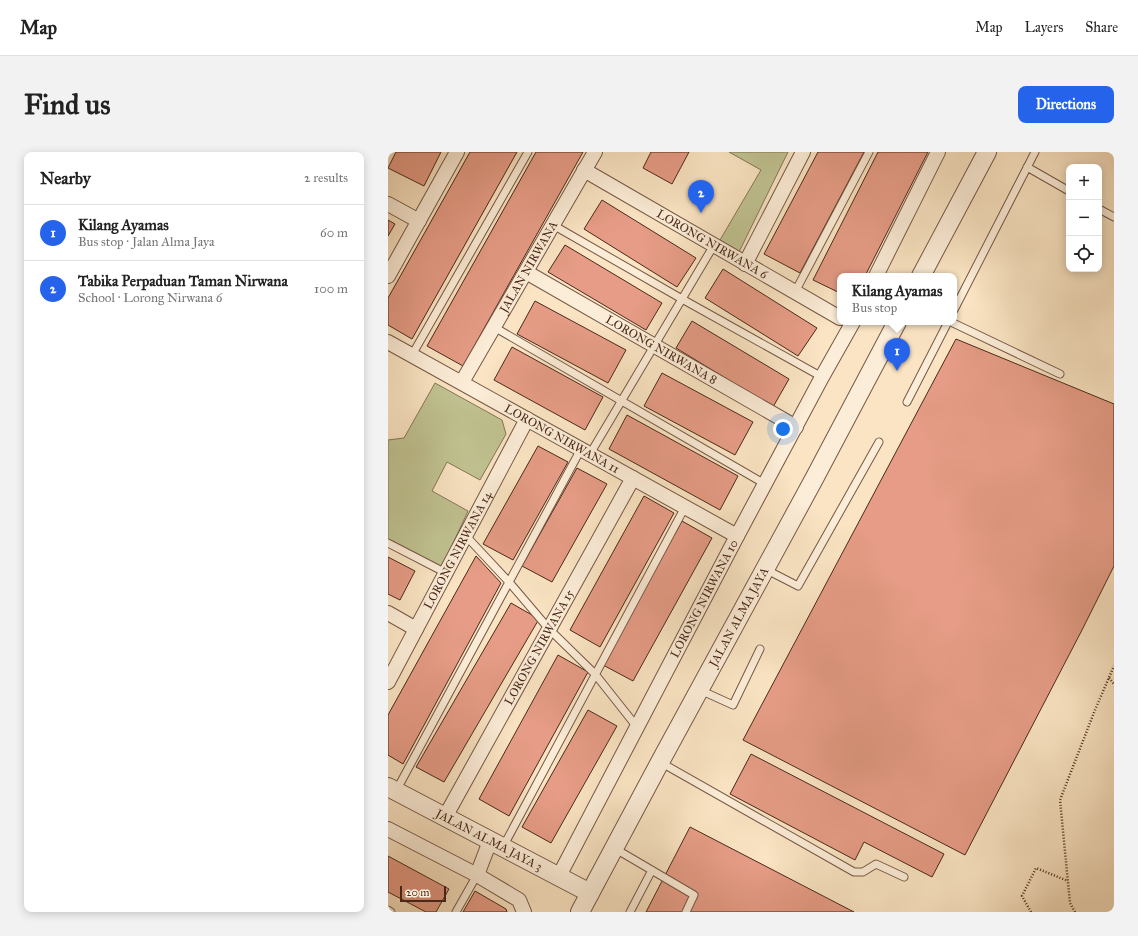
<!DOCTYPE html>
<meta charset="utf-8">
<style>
:root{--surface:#fff;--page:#f2f2f2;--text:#222;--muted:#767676;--line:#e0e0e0;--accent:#2563eb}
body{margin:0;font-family:"IM FELL Great Primer",serif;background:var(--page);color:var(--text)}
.controls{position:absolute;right:12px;top:12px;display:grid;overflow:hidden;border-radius:8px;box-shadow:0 2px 10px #0003}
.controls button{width:36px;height:36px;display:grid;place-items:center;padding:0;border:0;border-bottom:1px solid var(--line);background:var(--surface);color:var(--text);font:20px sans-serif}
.scale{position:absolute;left:12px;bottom:10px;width:46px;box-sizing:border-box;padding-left:4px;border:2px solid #4a2919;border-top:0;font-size:11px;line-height:14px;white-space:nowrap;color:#4a2919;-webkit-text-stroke:3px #fcedd8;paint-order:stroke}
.you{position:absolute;left:395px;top:277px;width:14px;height:14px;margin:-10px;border:3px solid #fff;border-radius:50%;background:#1a73e8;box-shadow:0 0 0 6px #1a73e833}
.badge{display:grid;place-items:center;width:26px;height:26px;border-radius:50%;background:var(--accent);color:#fff;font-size:13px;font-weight:700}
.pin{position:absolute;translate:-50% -33px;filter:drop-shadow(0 1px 2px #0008)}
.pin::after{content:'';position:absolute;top:21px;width:14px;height:12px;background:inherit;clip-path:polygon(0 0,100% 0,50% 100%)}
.popup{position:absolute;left:449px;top:121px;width:120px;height:52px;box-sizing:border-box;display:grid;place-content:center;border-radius:8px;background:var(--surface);filter:drop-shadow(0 1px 3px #0005);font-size:13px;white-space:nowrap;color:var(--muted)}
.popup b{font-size:15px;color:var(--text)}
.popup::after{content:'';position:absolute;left:50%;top:100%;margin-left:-8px;border:8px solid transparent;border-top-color:var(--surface)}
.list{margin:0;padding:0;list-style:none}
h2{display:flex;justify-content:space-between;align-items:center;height:52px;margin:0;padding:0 16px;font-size:17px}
h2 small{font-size:13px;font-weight:400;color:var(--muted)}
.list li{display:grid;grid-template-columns:26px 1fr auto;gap:12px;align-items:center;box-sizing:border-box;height:56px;padding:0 16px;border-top:1px solid var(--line)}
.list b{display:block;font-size:15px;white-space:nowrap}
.list p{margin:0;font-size:13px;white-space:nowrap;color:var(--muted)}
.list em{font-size:13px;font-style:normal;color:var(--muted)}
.icon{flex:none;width:22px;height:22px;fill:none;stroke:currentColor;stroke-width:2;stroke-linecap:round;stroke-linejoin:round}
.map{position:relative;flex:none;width:726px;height:760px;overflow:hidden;border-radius:8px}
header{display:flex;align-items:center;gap:24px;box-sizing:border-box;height:56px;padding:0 20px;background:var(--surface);border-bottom:1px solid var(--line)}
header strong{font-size:19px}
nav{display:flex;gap:22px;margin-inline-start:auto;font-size:14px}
.intro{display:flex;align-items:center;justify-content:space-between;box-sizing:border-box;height:96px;padding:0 24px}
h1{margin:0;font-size:28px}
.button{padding:10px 18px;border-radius:8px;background:var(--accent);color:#fff;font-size:14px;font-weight:700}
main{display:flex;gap:24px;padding:0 24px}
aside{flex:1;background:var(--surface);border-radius:8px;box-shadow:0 2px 10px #0003}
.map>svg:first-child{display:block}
.green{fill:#c1c392;stroke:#867656}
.building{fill:#e69c86;stroke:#4a2919}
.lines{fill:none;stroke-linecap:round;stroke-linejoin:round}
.service-casing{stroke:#765844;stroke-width:9}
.minor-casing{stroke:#765844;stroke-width:16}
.tertiary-casing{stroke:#765844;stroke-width:20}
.path{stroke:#4a2919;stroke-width:2.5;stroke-dasharray:1 2;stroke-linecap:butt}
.service{stroke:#fcedd8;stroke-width:7}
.minor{stroke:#fcedd8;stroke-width:14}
.tertiary{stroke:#fcedd8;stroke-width:18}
.labels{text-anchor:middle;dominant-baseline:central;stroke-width:3;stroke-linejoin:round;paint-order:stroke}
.street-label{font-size:12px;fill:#4a2919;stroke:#fcedd8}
</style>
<header>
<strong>Map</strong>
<nav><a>Map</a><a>Layers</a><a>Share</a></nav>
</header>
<div class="intro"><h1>Find us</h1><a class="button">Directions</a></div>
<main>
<aside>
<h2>Nearby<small>2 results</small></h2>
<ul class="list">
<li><span class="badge">1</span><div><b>Kilang Ayamas</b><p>Bus stop · Jalan Alma Jaya</p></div><em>60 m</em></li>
<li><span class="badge">2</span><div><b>Tabika Perpaduan Taman Nirwana</b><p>School · Lorong Nirwana 6</p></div><em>100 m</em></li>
</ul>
</aside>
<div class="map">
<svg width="726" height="760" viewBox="0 0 726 760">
<rect width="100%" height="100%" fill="#fae4c3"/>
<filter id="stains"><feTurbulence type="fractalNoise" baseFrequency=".005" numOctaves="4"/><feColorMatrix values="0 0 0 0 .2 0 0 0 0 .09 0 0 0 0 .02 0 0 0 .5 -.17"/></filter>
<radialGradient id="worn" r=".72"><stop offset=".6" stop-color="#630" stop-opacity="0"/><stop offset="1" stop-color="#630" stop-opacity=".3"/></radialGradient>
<path class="green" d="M341,0h59l-49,100 -19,-12 41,-70z
M47,231l67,37 4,14 -26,46 -33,-18 -15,29 36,20 -26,56 -54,-28v-99l16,-2z"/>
<path class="building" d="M8,0h45l-17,34 -36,-18z
M82,0h47l-105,187 -24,-14v-27z
M148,0h47l-120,214 -36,-20z
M263,0h38l-17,32 -29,-16z
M430,0h46l-64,121 -36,-19z
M490,0h50l-63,124h-25v17l-27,-13z
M214,48l94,58 -19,29 -93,-58z
M0,68l7,4 -7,12z
M177,93l97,58 -16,27 -98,-58z
M335,117l94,59 -19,28 -93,-58z
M147,149l91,49 -18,33 -91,-49z
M304,169l97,58 -16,28 -97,-59z
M568,187l158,65v162l-32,64 -117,225 -222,-115z
M124,195l91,50 -18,33 -91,-50z
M274,221l91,49 -18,33 -91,-49z
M239,263l111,61 -18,34 -111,-61z
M150,294l30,16 -55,98 -30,-16z
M189,316l30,16 -55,98 -30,-16z
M256,344l30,17 -74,134 -30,-17z
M294,369l30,17 -79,143 -30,-16z
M88,404l25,27 -98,181 -15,-9v-40z
M0,405l27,14 -15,29 -12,-6z
M123,451l28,16 -95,163 -28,-15z
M170,503l30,17 -79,144 -30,-17z
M200,558l29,16 -66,117 -29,-16z
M363,602l193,100 -12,23 -68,-35 -9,18 -125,-66z
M302,675l164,85h-208z
M0,704l61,33 -13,23h-10l-38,-20z
M87,739l31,18 1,3h-44z"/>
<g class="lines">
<defs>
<path id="service" d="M639,15l42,24
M711,57l15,8
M165,73l129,74 140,78
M407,140l74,-140
M566,158l81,-158
M563,170l109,52
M106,175l271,157
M24,203l116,-203
M519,250l41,-80
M202,302l124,-209
M78,384l43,46 40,47 46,45 42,53
M0,391l58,30
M377,417l33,17 81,-144
M312,538l33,15 27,-56
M272,610l194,110h9l13,-8 28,13
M8,639l185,-342
M115,695l182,-340
M226,696l80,47 -8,17
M0,758l3,2
M68,760l21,-37
M242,760l22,-42"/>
<g id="minor">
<path id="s1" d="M196,18l256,148"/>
<path d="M0,52l31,17"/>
<path d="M357,112l58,-112"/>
<path id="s2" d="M138,120l270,155"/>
<path d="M0,124l69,-124"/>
<path d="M488,124l62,-124"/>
<path id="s3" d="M0,190l349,194"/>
<path id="s4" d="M74,230l133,-230"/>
<path d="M0,461l28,16"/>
<path id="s5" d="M0,530l139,-263"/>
<path id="s6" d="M57,665l188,-339"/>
<path d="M0,677l89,46 42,25 5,12"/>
<path d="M89,723l13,-34"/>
<path id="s7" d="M171,724l178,-340 85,-159 31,-55"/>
</g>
<g id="tertiary">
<path d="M533,124l66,-124"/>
<path id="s8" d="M0,635l202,106"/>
<path id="s9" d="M192,760l80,-150 154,-283 83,-157"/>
</g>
</defs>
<use href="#service" class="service-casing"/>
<use href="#minor" class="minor-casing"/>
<use href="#tertiary" class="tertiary-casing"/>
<path class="path" d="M721,526l5,6
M643,760l-9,-16 14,-28 32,13
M687,760l-5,-9 -10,-103 35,-90 19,-44"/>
<use href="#service" class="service"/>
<use href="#minor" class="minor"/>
<use href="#tertiary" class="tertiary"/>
</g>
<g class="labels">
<g class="street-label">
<text stroke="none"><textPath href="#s1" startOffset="148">LORONG NIRWANA 6</textPath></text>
<text stroke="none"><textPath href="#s4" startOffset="133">JALAN NIRWANA</textPath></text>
<text stroke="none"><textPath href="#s2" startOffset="156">LORONG NIRWANA 8</textPath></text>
<text stroke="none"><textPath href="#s3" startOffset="199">LORONG NIRWANA 11</textPath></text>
<text stroke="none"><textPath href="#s5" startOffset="149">LORONG NIRWANA 14</textPath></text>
<text stroke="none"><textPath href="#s7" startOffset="313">LORONG NIRWANA 10</textPath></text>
<text stroke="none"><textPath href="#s9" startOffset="335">JALAN ALMA JAYA</textPath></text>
<text stroke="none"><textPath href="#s6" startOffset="194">LORONG NIRWANA 15</textPath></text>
<text stroke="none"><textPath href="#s8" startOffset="114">JALAN ALMA JAYA 3</textPath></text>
</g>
</g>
<rect width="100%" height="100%" filter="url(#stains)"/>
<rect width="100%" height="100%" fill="url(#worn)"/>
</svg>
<div class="controls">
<button>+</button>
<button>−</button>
<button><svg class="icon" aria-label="locate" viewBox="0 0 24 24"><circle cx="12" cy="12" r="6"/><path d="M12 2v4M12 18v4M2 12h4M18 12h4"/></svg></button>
</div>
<div class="scale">20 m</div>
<div class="you"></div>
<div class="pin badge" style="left:509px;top:219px">1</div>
<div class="popup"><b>Kilang Ayamas</b>Bus stop</div>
<div class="pin badge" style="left:313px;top:61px">2</div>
</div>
</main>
